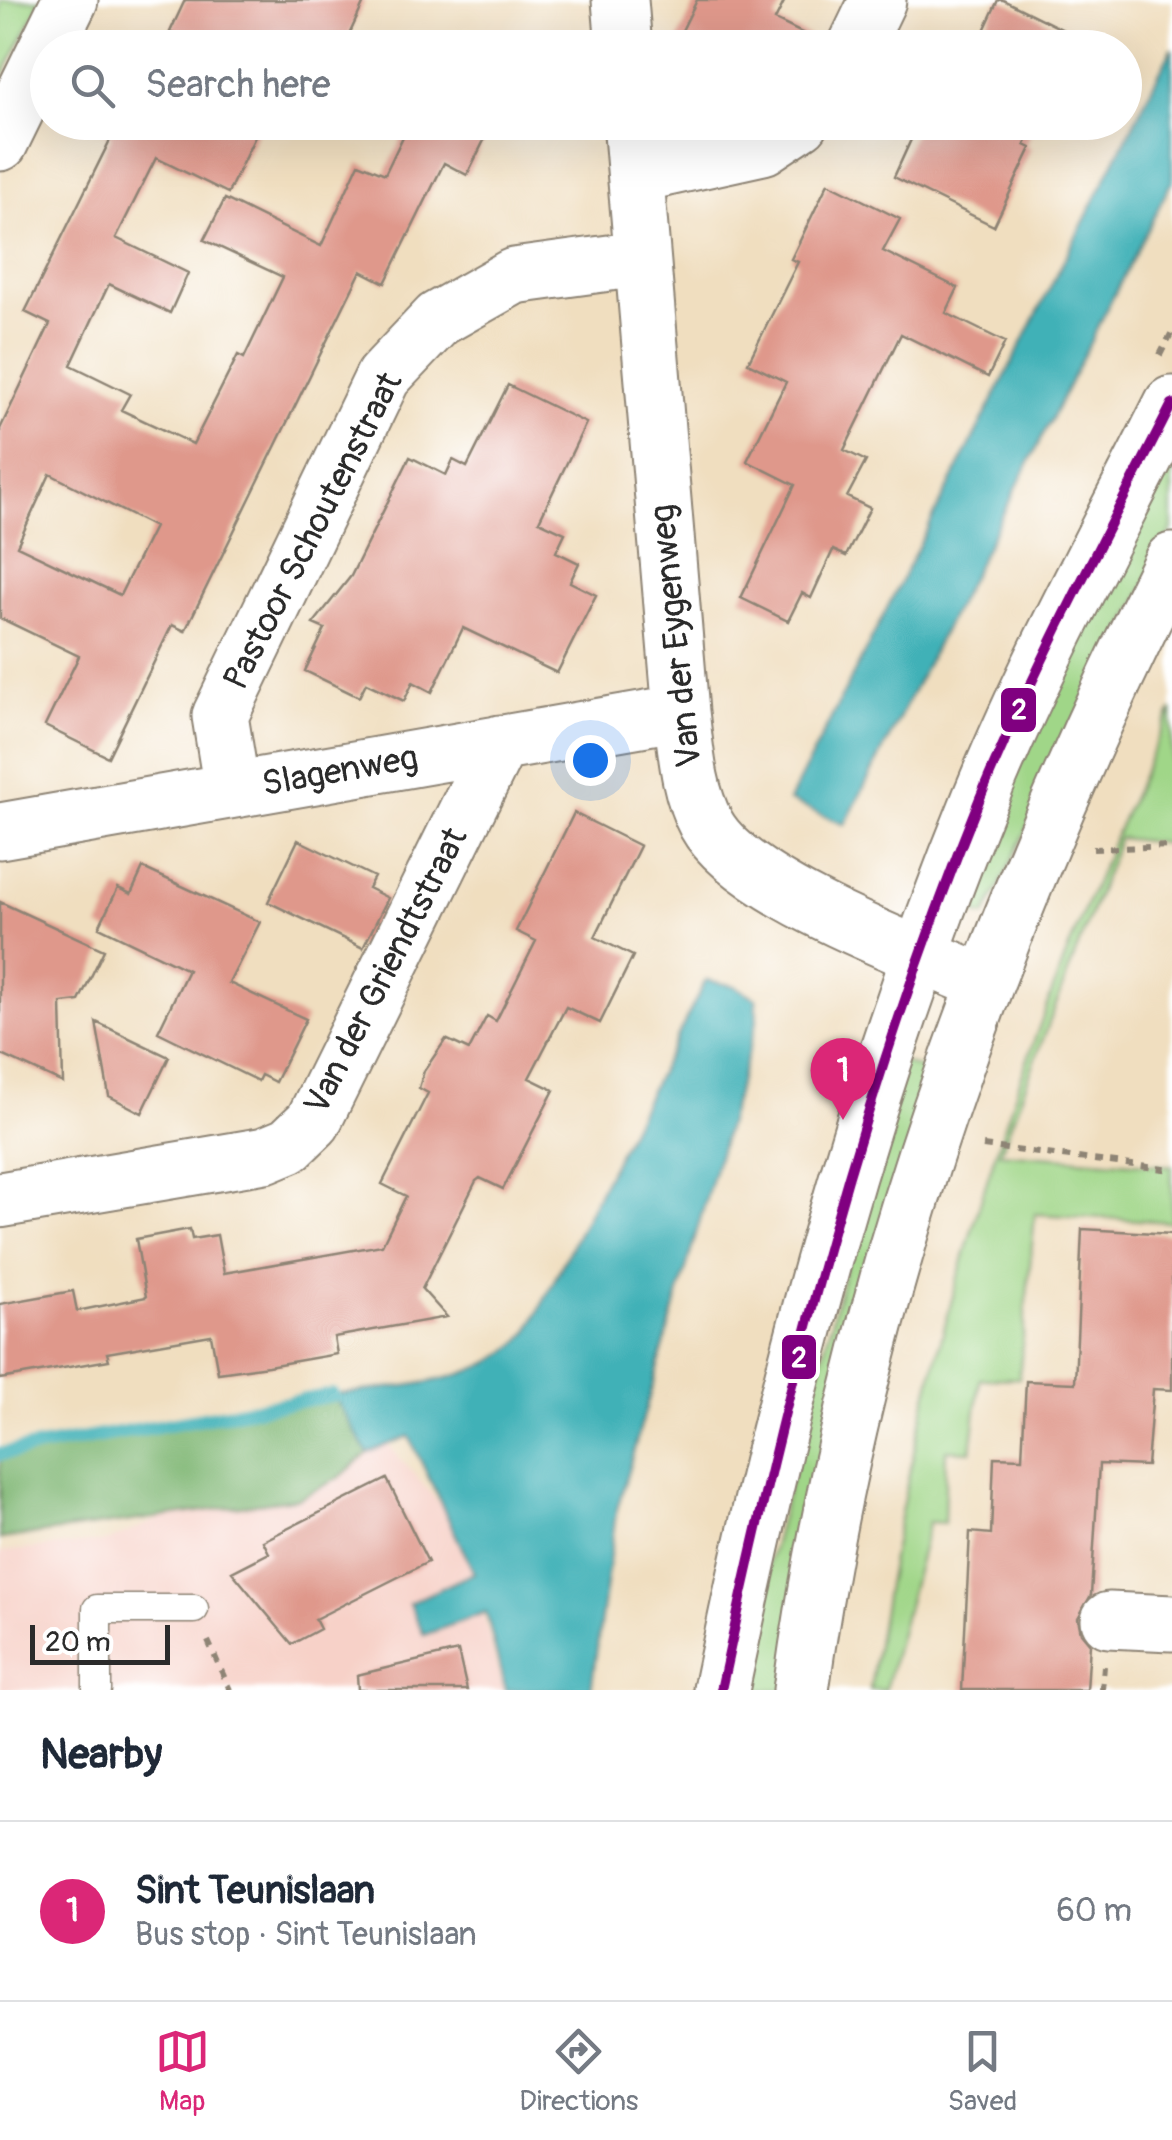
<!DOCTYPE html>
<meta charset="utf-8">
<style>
:root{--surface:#fff;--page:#f2f2f3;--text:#1f2937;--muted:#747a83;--line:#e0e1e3;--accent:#db2777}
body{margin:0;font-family:Pangolin,sans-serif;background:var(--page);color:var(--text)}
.scale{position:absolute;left:30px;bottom:25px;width:140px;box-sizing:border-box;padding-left:10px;border:5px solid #2b2b2b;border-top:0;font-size:28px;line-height:35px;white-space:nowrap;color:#2b2b2b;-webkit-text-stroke:8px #fff;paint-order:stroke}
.you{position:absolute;left:590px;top:760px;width:35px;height:35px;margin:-25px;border:8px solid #fff;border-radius:50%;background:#1a73e8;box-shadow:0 0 0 15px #1a73e833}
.badge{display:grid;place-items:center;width:65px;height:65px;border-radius:50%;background:var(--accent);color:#fff;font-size:32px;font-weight:700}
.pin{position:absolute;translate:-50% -82px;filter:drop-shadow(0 2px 5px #0008)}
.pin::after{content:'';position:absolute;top:52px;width:35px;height:30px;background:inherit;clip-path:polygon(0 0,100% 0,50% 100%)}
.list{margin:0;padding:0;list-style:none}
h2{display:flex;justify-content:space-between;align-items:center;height:130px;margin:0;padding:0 40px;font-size:42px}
h2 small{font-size:32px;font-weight:400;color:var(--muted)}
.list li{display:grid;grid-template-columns:65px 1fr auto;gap:30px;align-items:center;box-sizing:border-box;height:180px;padding:0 40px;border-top:2px solid var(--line)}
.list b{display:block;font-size:38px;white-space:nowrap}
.list p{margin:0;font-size:32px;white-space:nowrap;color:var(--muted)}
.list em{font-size:32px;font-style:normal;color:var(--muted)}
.icon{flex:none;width:55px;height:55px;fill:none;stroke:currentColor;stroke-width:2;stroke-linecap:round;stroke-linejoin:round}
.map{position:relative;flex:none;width:1172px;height:1690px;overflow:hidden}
.search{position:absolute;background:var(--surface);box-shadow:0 10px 40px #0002;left:30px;right:30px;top:30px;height:110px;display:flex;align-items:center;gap:25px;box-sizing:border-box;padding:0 35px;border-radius:55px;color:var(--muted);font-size:38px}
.sheet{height:310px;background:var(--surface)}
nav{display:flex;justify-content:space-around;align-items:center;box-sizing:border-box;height:140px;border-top:2px solid var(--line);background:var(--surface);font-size:28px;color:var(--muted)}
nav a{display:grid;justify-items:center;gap:5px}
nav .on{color:var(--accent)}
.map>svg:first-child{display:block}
.built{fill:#f7d1c8}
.green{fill:#a0d688;stroke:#66805a;stroke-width:2.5}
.forest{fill:#80b774;stroke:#567150;stroke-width:2.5}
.water{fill:#40b1b7;stroke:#366e71;stroke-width:2.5}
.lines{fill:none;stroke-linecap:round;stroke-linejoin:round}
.stream{stroke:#40b1b7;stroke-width:14}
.building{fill:#df988b;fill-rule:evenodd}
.service-casing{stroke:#8e8475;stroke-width:31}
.minor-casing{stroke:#8e8475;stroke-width:59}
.tertiary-casing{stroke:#8e8475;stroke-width:59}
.path{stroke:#8e8475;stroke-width:6;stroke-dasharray:8 8;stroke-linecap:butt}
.service{stroke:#fff;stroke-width:28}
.minor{stroke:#fff;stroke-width:55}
.tertiary{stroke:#fff;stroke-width:55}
.bus-1-casing{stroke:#fff;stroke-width:18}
.bus-1{stroke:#800080;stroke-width:10}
.labels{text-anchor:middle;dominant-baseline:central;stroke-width:8;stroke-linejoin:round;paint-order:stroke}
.street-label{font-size:35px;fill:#2b2b2b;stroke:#fff}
.line-badge{stroke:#fff;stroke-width:4}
.badge-label{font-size:28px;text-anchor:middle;font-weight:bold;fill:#fff}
</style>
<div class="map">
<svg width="1172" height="1690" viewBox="0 0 1172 1690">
<rect width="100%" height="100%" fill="#fff"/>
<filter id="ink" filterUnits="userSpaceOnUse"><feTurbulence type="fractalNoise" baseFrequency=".01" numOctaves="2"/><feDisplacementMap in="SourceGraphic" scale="20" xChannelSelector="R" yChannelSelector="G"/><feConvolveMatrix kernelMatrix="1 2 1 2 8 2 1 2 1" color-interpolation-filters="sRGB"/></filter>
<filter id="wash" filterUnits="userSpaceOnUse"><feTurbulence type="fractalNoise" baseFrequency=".0048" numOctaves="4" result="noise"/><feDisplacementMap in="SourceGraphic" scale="40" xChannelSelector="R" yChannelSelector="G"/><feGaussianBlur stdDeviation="2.25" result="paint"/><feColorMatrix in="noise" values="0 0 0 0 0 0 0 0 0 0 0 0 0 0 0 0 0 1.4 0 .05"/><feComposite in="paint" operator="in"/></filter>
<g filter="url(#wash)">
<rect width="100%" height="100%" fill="#f0debf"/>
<path class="built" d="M371,1425l90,103 42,162h-503v-138l109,-11z"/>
<path class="green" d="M0,0h41l-41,82z
M1172,440v90l-187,386 -20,-5 -4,-22z
M1172,710v134l-53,-6 -119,315 172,13v56l-137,-8 -16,164 -39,1 -9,72 -25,-1 -2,73 -15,-1 -44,168h-15c49,-339 155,-670 302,-980z
M899,1061l35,12 -147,617h-51z"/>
<path class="forest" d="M333,1395l35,58 -29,25 -40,20 -299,41v-85z"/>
<path class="water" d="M1172,48v133l-327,644 -56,-24z
M706,980l29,6 21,12 1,23 -141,492 -25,177h-86l-19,-78 -62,23 -15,-32 65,-30 -65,-137 -41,17 -35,-58c66,-10 150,-9 195,-63z"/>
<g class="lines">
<path class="stream" d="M0,1454l333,-59"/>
</g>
<g id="blocks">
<path class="building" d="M185,0h180l-22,48h-140l-33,-16z
M697,0h88l-10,20 50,24 -1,4 -150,-1z
M998,0h5l97,48h-124z
M84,122h178l-34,71 -72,-35 -40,80 72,35 -18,40 -61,-29 -38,81 59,29 -9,16 72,34 45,-89 6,3 39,-81 -79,-37 21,-41 96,47 38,-83 26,11 25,-52h83l-26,53 -23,-12 -59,120 -24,-12 -176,360 -13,-6 -64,132 -63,-31 34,-70 -79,-38v-189l50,-105 -25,-12 87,-176zM50,474l104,53 -34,68 -103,-49z
M919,122h117l-11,23 6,3 -37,78 -100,-49z
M828,183l72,36 -17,32 75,37 -12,25 59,29 -17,35 -87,-43 -57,116 22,11 -19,36 23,11 -24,48 -13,-6 -22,48 -9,-5 -14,28 -47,-23 54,-113 -48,-24 39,-79 -38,-19 50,-101 -7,-3z
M508,385l78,38 -47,98 26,12 -9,19 23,11 -9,19 26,13 -39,78 -94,-45 -31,64 -19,-10 -9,19 -38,-18 -7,14 -54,-26 20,-42 -12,-5 38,-48 59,-119 36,18 7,-15 14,7z
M574,813l66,33 -45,91 38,19 -33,67 -34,-16 -37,71 25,12 -51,99 -23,-11 -4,3 -54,108 25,28 -113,20 3,17 -69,12 -50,7 -7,-38 -104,18 2,7 -109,19v-75l73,-13 4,20 69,-14 -10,-58 54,-10 2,10 25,-4 7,38 158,-28 24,-49 -24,-12 46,-91 -9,-5 5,-17 22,-32 23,11 18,-34 9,5 40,-80 -20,-10z
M298,840l76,37 -6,11 20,10 -25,50 -95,-46z
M143,868l117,54 -31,61 77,36 -31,63 -14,-7 -3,6 -100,-49 30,-62 -89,-43 19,-39 13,6z
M0,902l104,48 -25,51 -18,2 2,80 -63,-29z
M96,1022l73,35 -27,56 -33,-17z
M1082,1229l90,5v156l-19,-1 -6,77 -48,-2 -8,131 -13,23 3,15 9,11 -3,46h-125l8,-158 21,2 3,-77 28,1 4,-77 49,2z
M387,1479l41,83 -113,57 5,10 -28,15 -60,-72 37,-19 -6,-12z
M458,1651l9,39h-109l-1,-15z"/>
</g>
</g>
<g filter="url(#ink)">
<use href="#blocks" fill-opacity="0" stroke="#8e8475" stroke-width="2.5"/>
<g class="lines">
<defs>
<path id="service" d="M97,1690v-81h97"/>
<path id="minor" d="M620,0l4,48
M855,48l23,-48
M631,122l50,590c5,38 7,78 25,112 35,65 209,129 278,158
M0,143l70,-143
M636,175l127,-28 38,-25
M232,790l-12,-74 163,-339 55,-58 76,-43 125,-17
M0,831l681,-119
M0,1200l265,-45 24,-10 24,-23 187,-379
M1109,1620l63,3"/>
<path id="tertiary" d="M721,1690c63,-306 141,-602 259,-891 55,-135 127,-265 192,-395
M801,1690c54,-395 193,-773 371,-1129"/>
</defs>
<use href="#service" class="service-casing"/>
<use href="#minor" class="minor-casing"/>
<use href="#tertiary" class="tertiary-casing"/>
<path class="path" d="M1160,355l12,-23
M1093,849l79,-3
M983,1146l189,24
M208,1641l22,49
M1102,1690l2,-24"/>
<use href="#service" class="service"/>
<use href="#minor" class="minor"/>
<use href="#tertiary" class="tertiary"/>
<defs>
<path id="bus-1" d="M721,1690c65,-303 142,-604 259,-892 56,-135 126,-264 192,-394"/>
</defs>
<use href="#bus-1" class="bus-1-casing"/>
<use href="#bus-1" class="bus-1"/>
</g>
</g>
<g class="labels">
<g class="street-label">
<text transform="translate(313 531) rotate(-63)">Pastoor Schoutenstraat</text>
<text transform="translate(676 636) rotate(-96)">Van der Eygenweg</text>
<text transform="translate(340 771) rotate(-10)">Slagenweg</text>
<text transform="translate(386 971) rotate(-63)">Van der Griendtstraat</text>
</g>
</g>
<g class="line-badge">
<rect x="999" y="686" width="39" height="48" rx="10" fill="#800080"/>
<rect x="780" y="1333" width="38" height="48" rx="10" fill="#800080"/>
</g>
<g class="badge-label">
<text x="1019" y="719">2</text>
<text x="799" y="1367">2</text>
</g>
</svg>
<div class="scale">20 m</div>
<div class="you"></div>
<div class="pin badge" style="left:843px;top:1120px">1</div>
<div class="search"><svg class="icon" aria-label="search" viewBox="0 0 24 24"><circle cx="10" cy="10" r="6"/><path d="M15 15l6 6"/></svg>Search here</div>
</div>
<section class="sheet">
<h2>Nearby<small></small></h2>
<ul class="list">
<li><span class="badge">1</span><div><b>Sint Teunislaan</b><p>Bus stop · Sint Teunislaan</p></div><em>60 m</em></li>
</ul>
</section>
<nav>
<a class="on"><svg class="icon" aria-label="map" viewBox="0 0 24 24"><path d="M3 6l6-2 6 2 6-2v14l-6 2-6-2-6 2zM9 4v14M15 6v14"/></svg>Map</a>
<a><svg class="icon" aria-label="directions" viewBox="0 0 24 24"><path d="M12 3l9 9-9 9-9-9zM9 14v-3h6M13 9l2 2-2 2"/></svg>Directions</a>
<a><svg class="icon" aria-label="saved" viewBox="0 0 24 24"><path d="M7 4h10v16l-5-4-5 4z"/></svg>Saved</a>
</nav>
